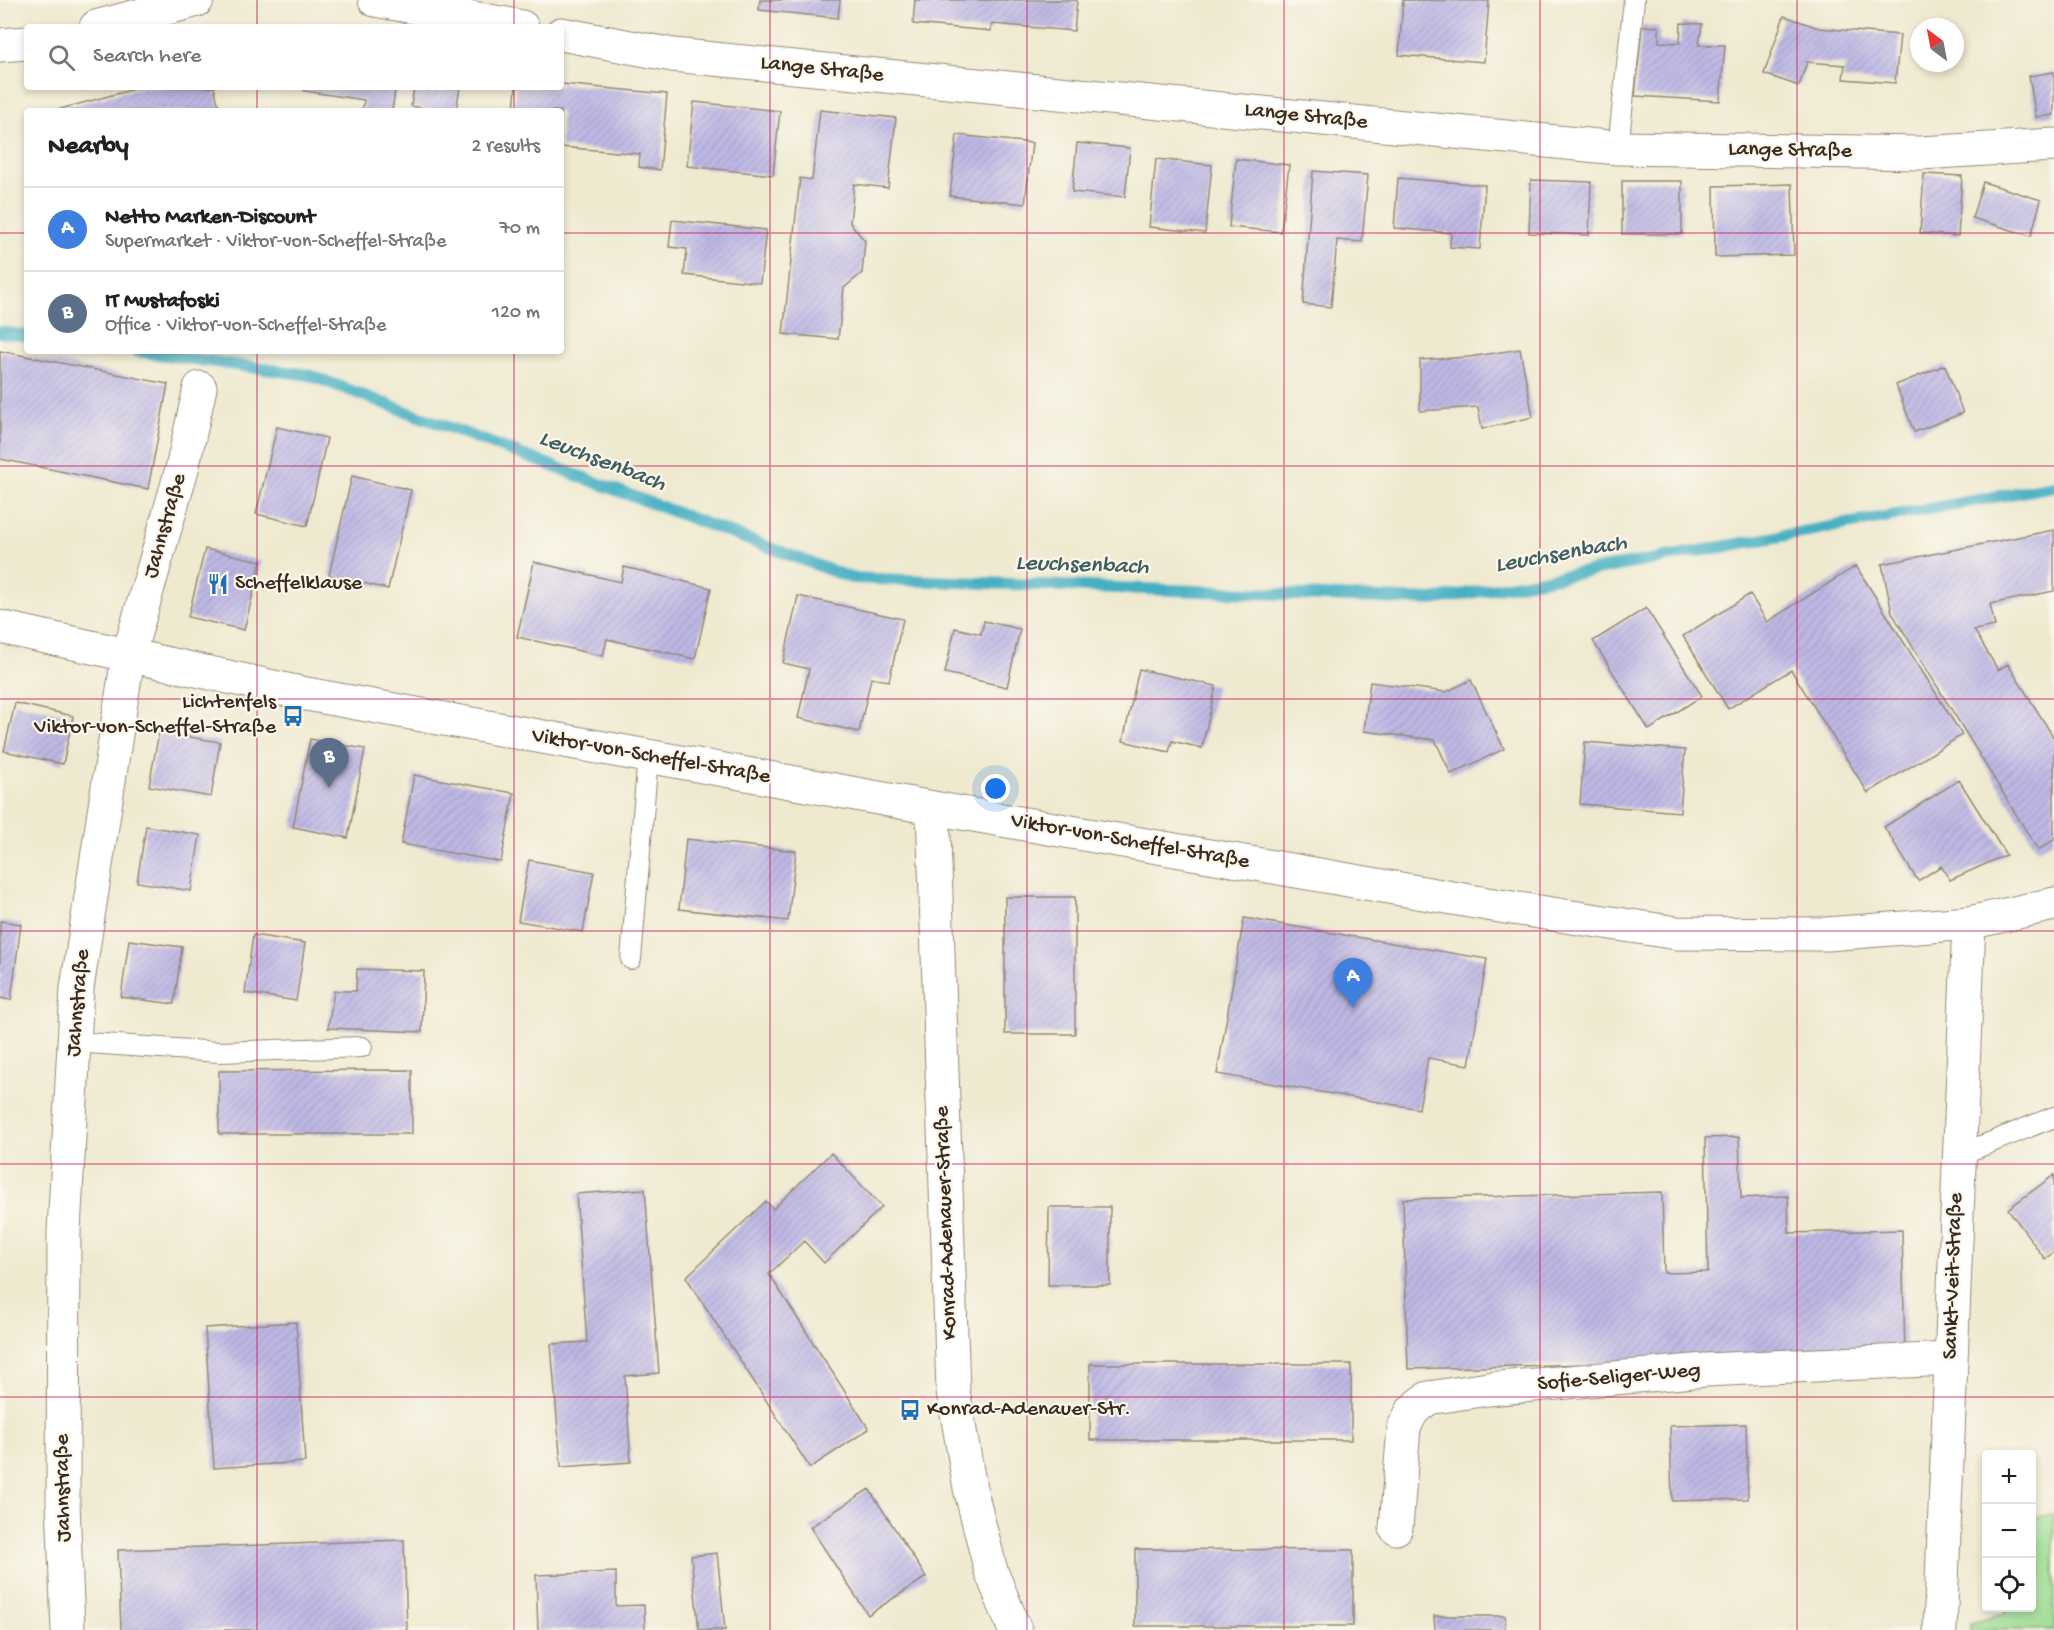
<!DOCTYPE html>
<meta charset="utf-8">
<style>
:root{--surface:#fff;--page:#f2f2f2;--text:#222;--muted:#767676;--line:#e0e0e0;--accent:#0f766e}
body{margin:0;font-family:"Gochi Hand",sans-serif;background:var(--page);color:var(--text)}
.controls{position:absolute;right:18px;bottom:18px;display:grid;overflow:hidden;border-radius:6px;box-shadow:0 3px 9px #0003}
.controls button{width:54px;height:54px;display:grid;place-items:center;padding:0;border:0;border-bottom:2px solid var(--line);background:var(--surface);color:var(--text);font:30px sans-serif}
.compass{position:absolute;left:1910px;top:18px;width:54px;height:54px;border-radius:50%;background:var(--surface);box-shadow:0 3px 9px #0003;rotate:328deg}
.you{position:absolute;left:996px;top:789px;width:21px;height:21px;margin:-15px;border:4px solid #fff;border-radius:50%;background:#1a73e8;box-shadow:0 0 0 9px #1a73e833}
.badge{display:grid;place-items:center;width:39px;height:39px;border-radius:50%;background:var(--accent);color:#fff;font-size:20px;font-weight:700}
.pin{position:absolute;translate:-50% -50px;filter:drop-shadow(0 2px 3px #0008)}
.pin::after{content:'';position:absolute;top:32px;width:21px;height:18px;background:inherit;clip-path:polygon(0 0,100% 0,50% 100%)}
.list{margin:0;padding:0;list-style:none}
h2{display:flex;justify-content:space-between;align-items:center;height:78px;margin:0;padding:0 24px;font-size:26px}
h2 small{font-size:20px;font-weight:400;color:var(--muted)}
.list li{display:grid;grid-template-columns:39px 1fr auto;gap:18px;align-items:center;box-sizing:border-box;height:84px;padding:0 24px;border-top:2px solid var(--line)}
.list b{display:block;font-size:22px;white-space:nowrap}
.list p{margin:0;font-size:20px;white-space:nowrap;color:var(--muted)}
.list em{font-size:20px;font-style:normal;color:var(--muted)}
.icon{flex:none;width:33px;height:33px;fill:none;stroke:currentColor;stroke-width:2;stroke-linecap:round;stroke-linejoin:round}
.map{position:relative;flex:none;width:2054px;height:1630px;overflow:hidden}
.search{position:absolute;background:var(--surface);box-shadow:0 3px 9px #0003;left:24px;top:24px;width:540px;height:66px;display:flex;align-items:center;gap:15px;box-sizing:border-box;padding:0 21px;border-radius:6px;color:var(--muted);font-size:22px}
.panel{position:absolute;background:var(--surface);box-shadow:0 3px 9px #0003;left:24px;top:108px;width:540px;height:246px;border-radius:6px}
.map>svg:first-child{display:block}
.park{fill:#9cdc92;stroke:#6c8358;stroke-width:1.5}
.lines{fill:none;stroke-linecap:round;stroke-linejoin:round}
.stream{stroke:#44afc3;stroke-width:12}
.building{fill:url(#building-hatch)}
.lane-casing{stroke:#948a76;stroke-width:22}
.street-casing{stroke:#948a76;stroke-width:35}
.secondary-casing{stroke:#948a76;stroke-width:35}
.lane{stroke:#fff;stroke-width:20}
.street{stroke:#fff;stroke-width:33}
.secondary{stroke:#fff;stroke-width:33}
.grid{fill:none;stroke:#c2185b;stroke-width:1.5;stroke-opacity:0.55}
.labels{text-anchor:middle;dominant-baseline:central;stroke-width:4.5;stroke-linejoin:round;paint-order:stroke}
.street-label{font-size:22px;fill:#3b2a1e;stroke:#fbf7ec}
.poi-label{font-size:22px;fill:#3b2a1e;stroke:#fbf7ec;text-anchor:start}
.water-label{font-size:24px;font-style:italic;fill:#3f5f60;stroke:#fbf7ec}
</style>
<div class="map">
<svg width="2054" height="1630" viewBox="0 0 2054 1630">
<defs>
<pattern id="building-hatch" width="6" height="6" patternUnits="userSpaceOnUse" patternTransform="scale(1.5)"><rect width="6" height="6" fill="#beb8e5"/><path d="M-1 1l2-2M0 6l6-6M5 7l2-2" fill="none" stroke="#a49ec4"/></pattern>
</defs>
<rect width="100%" height="100%" fill="#fbf7ec"/>
<filter id="ink" filterUnits="userSpaceOnUse"><feTurbulence type="fractalNoise" baseFrequency=".0167" numOctaves="2"/><feDisplacementMap in="SourceGraphic" scale="12" xChannelSelector="R" yChannelSelector="G"/><feConvolveMatrix kernelMatrix="1 2 1 2 8 2 1 2 1" color-interpolation-filters="sRGB"/></filter>
<filter id="wash" filterUnits="userSpaceOnUse"><feTurbulence type="fractalNoise" baseFrequency=".008" numOctaves="4" result="noise"/><feDisplacementMap in="SourceGraphic" scale="24" xChannelSelector="R" yChannelSelector="G"/><feGaussianBlur stdDeviation="1.35" result="paint"/><feColorMatrix in="noise" values="0 0 0 0 0 0 0 0 0 0 0 0 0 0 0 0 0 1.4 0 .05"/><feComposite in="paint" operator="in"/></filter>
<g filter="url(#wash)">
<rect width="100%" height="100%" fill="#eee9cf"/>
<path class="park" d="M2054,1515v115h-84v-7l35,-9v-6h27v-91z"/>
<g class="lines">
<path class="stream" d="M0,332l27,4
M136,351l173,24 542,203 581,22 622,-114"/>
</g>
<g id="blocks">
<path class="building" d="M760,0h80l-2,18 -79,-8z
M915,0h162l-3,31 -82,-7 -1,7 -78,-7z
M1403,0l86,1 -5,61 -85,-7z
M1784,16l35,12 81,7 -5,48 -52,-4 2,-14 -38,-3 -8,24 -35,-12z
M1681,23l21,1 -3,21h26l-5,56 -85,-5 7,-70 17,1v15l21,1z
M2054,72v43l-18,2 -7,-41z
M561,84l106,10 -7,76 -21,-3 1,-13 -79,-7v-36h-47l2,-24h45z
M142,87h72l6,24h-167z
M305,87h66l24,4 -3,20h-30l2,-11 -60,-9z
M414,87h46l-4,24h-16l-29,-5z
M694,102l86,9 -7,64 -86,-9z
M820,110l76,8 -8,70 -34,-4 -4,39 15,18 -3,32 -18,15 -6,51 -55,-5 17,-156 12,2z
M957,135l75,8 -7,61 -75,-8z
M1077,143l53,5 -5,49 -53,-5z
M1156,159l56,6 -7,68 -56,-6z
M1236,159l53,6 -8,67 -52,-5z
M1313,171l55,4 -6,67 -25,-2 -6,67 -28,-3z
M1924,174l38,2 -4,60 -38,-3z
M1398,178l87,7 -5,64 -30,-2 1,-14 -57,-5z
M1531,180l60,2 -2,53 -60,-2z
M1622,181h60v53h-60z
M1983,182l58,18 -10,36 -59,-18z
M1792,184l2,71 -79,2 -1,-71z
M672,220l94,10 -6,53 -76,-8 3,-26 -18,-2z
M1520,349l13,68 -51,12 -4,-22 -58,4v-51l49,-3z
M0,351l168,33 -20,105 -148,-30z
M1945,365l18,48 -49,19 -18,-47z
M277,427l50,11 -20,88 -51,-12z
M352,476l59,14 -23,99 -59,-14z
M2054,530v61l-64,13 5,22 -21,4 24,40 10,-6 46,74v102l-16,10 -146,-237 -10,-49z
M205,549l56,12 -17,69 -56,-13z
M534,562l87,20 3,-15 87,21 -16,71 -88,-20 -4,17 -86,-19z
M1856,566l106,169 -94,58 -77,-123 -63,39 -45,-73 67,-42 17,28z
M798,596l105,23 -14,62 -18,-3 -12,54 -61,-14 11,-49 -26,-6z
M1646,608l56,88 -53,34 -56,-89z
M984,621l36,8 -13,58 -62,-14 10,-45 26,6z
M1139,669l77,17 -14,62 -30,-7 -3,11 -46,-11z
M1471,680l33,69 -53,25 -16,-34 -71,-9 6,-49 76,10z
M15,703l58,13 -10,48 -59,-13z
M159,732l61,10 -9,55 -62,-11z
M310,739l55,10 -17,89 -55,-11z
M1585,742l100,8 -5,62 -100,-8z
M414,775l100,18 -13,69 -100,-18z
M1959,780l47,75 -56,25 -9,-14 -23,15 -34,-54z
M146,826l54,9 -9,56 -54,-9z
M686,839l110,12 -8,70 -109,-12z
M529,860l65,12 -11,60 -65,-11z
M1005,897h70v137h-70z
M1244,918l243,41 -18,106 -41,-7 -9,51 -202,-35z
M0,921l21,3 -10,76 -11,-2z
M253,935l52,8 -9,58 -51,-8z
M129,940l53,7 -8,57 -53,-7z
M357,969l67,2 -2,61 -94,-4 6,-37h22z
M412,1070v64h-193v-63z
M1739,1137l2,61 47,-2 1,37 113,-3 3,125 -497,14 -5,-170 259,-7 2,81 44,-1 -3,-134z
M831,1153l51,54 -58,56 -20,-22 -35,33 100,155 -59,39 -124,-191 80,-76 7,8z
M2054,1175v77l-9,7 -37,-50z
M645,1189l14,184 -34,3 6,86 -70,5 -10,-123 36,-2 -11,-148z
M1049,1207h61v78h-62z
M296,1322l9,140 -91,6 -9,-140z
M1090,1364h261v76h-261z
M1746,1424l2,75 -76,2 -2,-75z
M869,1489l57,88 -58,38 -58,-88z
M404,1540l3,90h-286l-3,-80z
M1135,1549l218,1v76h-218z
M717,1553l8,77h-26l-8,-74z
M616,1572v34l28,-1 1,25h-107l-2,-55z
M1434,1616h71v14h-70z"/>
</g>
</g>
<g filter="url(#ink)">
<use href="#blocks" fill-opacity="0" stroke="#948a76" stroke-width="1.5"/>
<g class="lines">
<defs>
<path id="lane" d="M1618,148l16,-148
M631,959l17,-203
M74,1042l145,10 143,-5
M1959,1155l95,-38"/>
<path id="street" d="M375,0l147,27
M96,27l101,-27
M561,34l112,21 945,93 303,5 133,-8
M0,45l27,-2
M933,808l20,583 17,97 21,83 24,59
M1396,1528l8,-101 9,-17 15,-12 60,-9 217,-19 246,-11
M68,1630l-5,-128 1,-271 13,-243 51,-331 54,-188 18,-81
M1940,1630l29,-707"/>
<path id="secondary" d="M0,627l301,66 632,115 560,97 184,28 150,1 142,-11 85,-19"/>
</defs>
<use href="#lane" class="lane-casing"/>
<use href="#street" class="street-casing"/>
<use href="#secondary" class="secondary-casing"/>
<use href="#lane" class="lane"/>
<use href="#street" class="street"/>
<use href="#secondary" class="secondary"/>
</g>
</g>
<path class="grid" d="M257,0v27M514,0v27M770,0v1630M1027,0v1630M1284,0v1630M1540,0v1630M1797,0v1630M257,87v24M514,87v24M0,233h27M561,233h1493M257,351v1279M514,351v1279M0,466h2054M0,699h2054M0,931h2054M0,1164h2054M0,1397h2054"/>
<defs>
<symbol id="restaurant-bare" viewBox="-9 -9 18 18"><path d="M-5-6h1v4h1v-4h1v4h1v-4h1v5L-1.5 .5V6h-2V.5L-5-1ZM5-6V6H3V1.5H1.5Q1.5-4 5-6Z" fill="#1f6fb2" stroke="#fbf7ec" stroke-width="2.5" paint-order="stroke"/></symbol>
<symbol id="bus-bare" viewBox="-9 -9 18 18"><path d="M-5-6H5V4H4V6H2V4H-2V6H-4V4H-5ZM-3.5-4V0h7V-4ZM-3.5 1.2v1.5H-2V1.2ZM2 1.2v1.5H3.5V1.2Z" fill="#1f6fb2" stroke="#fbf7ec" stroke-width="2.5" paint-order="stroke"/></symbol>
</defs>
<g fill-rule="evenodd">
<use href="#restaurant-bare" x="203" y="569" width="30" height="30"/>
<use href="#bus-bare" x="278" y="701" width="30" height="30"/>
<use href="#bus-bare" x="895" y="1395" width="30" height="30"/>
</g>
<g class="labels">
<g class="street-label">
<text transform="translate(822 70) rotate(6)">Lange Straße</text>
<text transform="translate(1306 117) rotate(6)">Lange Straße</text>
<text transform="translate(1790 151) rotate(1)">Lange Straße</text>
<text transform="translate(166 526) rotate(-74)">Jahnstraße</text>
<text transform="translate(651 757) rotate(10)">Viktor-von-Scheffel-Straße</text>
<text transform="translate(1130 842) rotate(10)">Viktor-von-Scheffel-Straße</text>
<text transform="translate(79 1003) rotate(-85)">Jahnstraße</text>
<text transform="translate(947 1223) rotate(-92)">Konrad-Adenauer-Straße</text>
<text transform="translate(1954 1276) rotate(-88)">Sankt-Veit-Straße</text>
<text transform="translate(1619 1378) rotate(-5)">Sofie-Seliger-Weg</text>
<text transform="translate(64 1488) rotate(-91)">Jahnstraße</text>
</g>
<g class="poi-label">
<text x="235" y="584">Scheffelklause</text>
<text x="276" y="703" text-anchor="end">Lichtenfels<tspan x="276" dy="25">Viktor-von-Scheffel-Straße</tspan></text>
<text x="927" y="1410">Konrad-Adenauer-Str.</text>
</g>
<g class="water-label">
<text transform="translate(602 462) rotate(21)">Leuchsenbach</text>
<text transform="translate(1561 555) rotate(-10)">Leuchsenbach</text>
<text transform="translate(1082 566) rotate(2)">Leuchsenbach</text>
</g>
</g>
</svg>
<div class="controls">
<button>+</button>
<button>−</button>
<button><svg class="icon" aria-label="locate" viewBox="0 0 24 24"><circle cx="12" cy="12" r="6"/><path d="M12 2v4M12 18v4M2 12h4M18 12h4"/></svg></button>
</div>
<svg class="compass" viewBox="-18 -18 36 36"><path d="M0-13l5 13h-10z" fill="#e53935"/><path d="M0 13l5-13h-10z" fill="#767676"/></svg>
<div class="you"></div>
<div class="pin badge" style="left:1353px;top:1008px;background:#3f7fe0">A</div>
<div class="pin badge" style="left:329px;top:788px;background:#5c6f8a">B</div>
<div class="search"><svg class="icon" aria-label="search" viewBox="0 0 24 24"><circle cx="10" cy="10" r="6"/><path d="M15 15l6 6"/></svg>Search here</div>
<section class="panel">
<h2>Nearby<small>2 results</small></h2>
<ul class="list">
<li><span class="badge" style="background:#3f7fe0">A</span><div><b>Netto Marken-Discount</b><p>Supermarket · Viktor-von-Scheffel-Straße</p></div><em>70 m</em></li>
<li><span class="badge" style="background:#5c6f8a">B</span><div><b>IT Mustafoski</b><p>Office · Viktor-von-Scheffel-Straße</p></div><em>120 m</em></li>
</ul>
</section>
</div>
